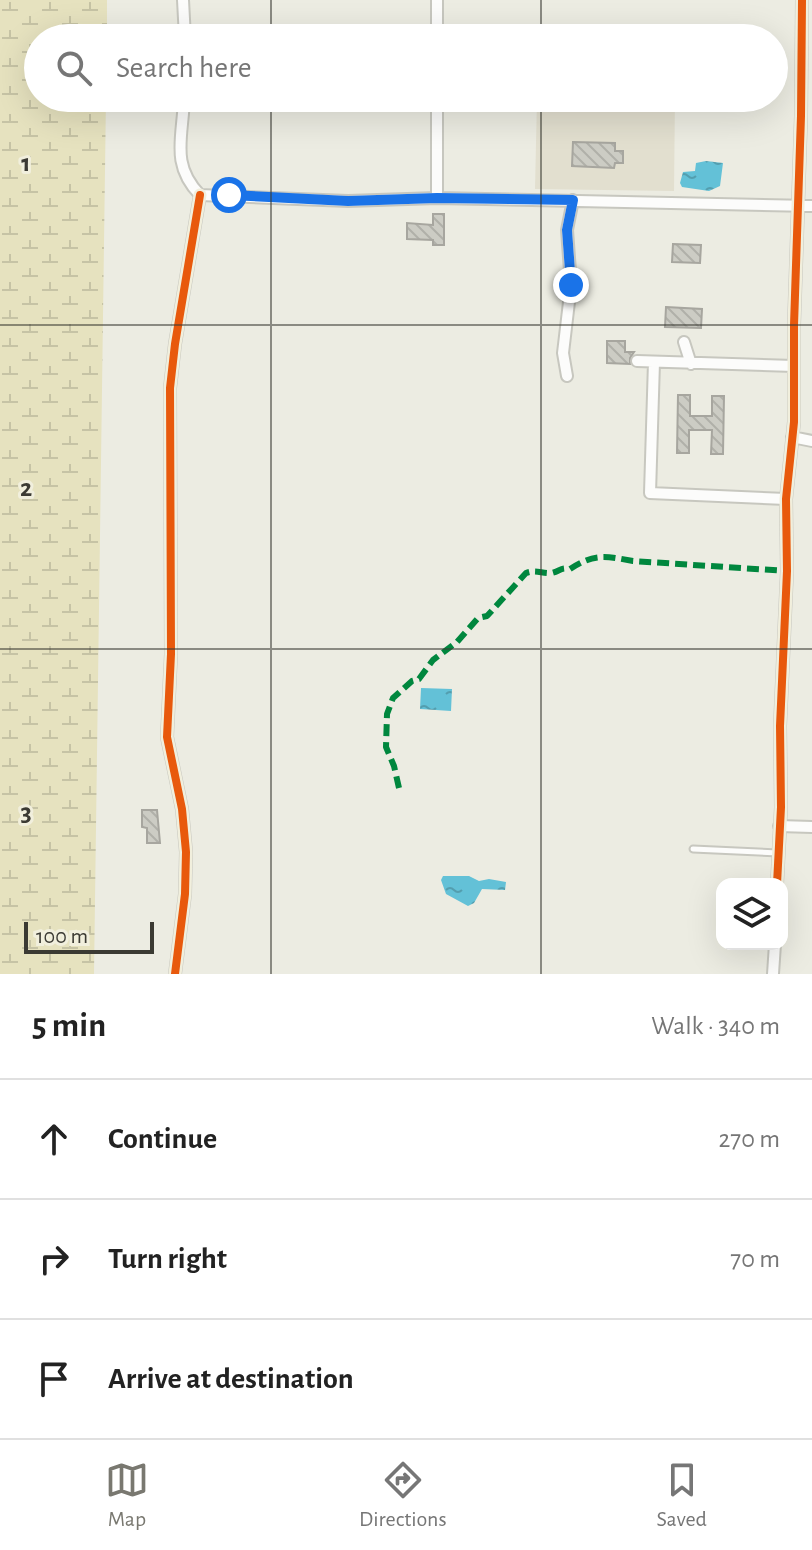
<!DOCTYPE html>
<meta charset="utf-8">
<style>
:root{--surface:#fff;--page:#f2f2f2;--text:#222;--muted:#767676;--line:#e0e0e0;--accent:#797870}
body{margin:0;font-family:"Alegreya Sans",sans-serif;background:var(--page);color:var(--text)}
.controls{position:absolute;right:24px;bottom:24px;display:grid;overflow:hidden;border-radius:16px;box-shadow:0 8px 32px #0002}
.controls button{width:72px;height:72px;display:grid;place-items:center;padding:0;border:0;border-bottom:2px solid var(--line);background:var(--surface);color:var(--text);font:40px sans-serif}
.scale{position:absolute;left:24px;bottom:20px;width:130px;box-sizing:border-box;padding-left:8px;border:4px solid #3b3a33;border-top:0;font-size:22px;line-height:28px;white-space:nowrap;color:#3b3a33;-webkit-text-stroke:6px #f1efdd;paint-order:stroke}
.stop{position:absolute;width:24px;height:24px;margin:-18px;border:6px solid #1a73e8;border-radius:50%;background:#fff}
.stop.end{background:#1a73e8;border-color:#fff;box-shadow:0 2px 8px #0008}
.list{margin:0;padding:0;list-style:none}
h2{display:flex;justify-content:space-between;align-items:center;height:104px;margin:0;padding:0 32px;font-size:34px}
h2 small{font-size:26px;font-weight:400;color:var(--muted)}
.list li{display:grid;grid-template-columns:52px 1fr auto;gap:24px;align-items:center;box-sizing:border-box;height:120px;padding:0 32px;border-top:2px solid var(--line)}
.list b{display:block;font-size:30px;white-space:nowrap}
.list em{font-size:26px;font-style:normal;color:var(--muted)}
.icon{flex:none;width:44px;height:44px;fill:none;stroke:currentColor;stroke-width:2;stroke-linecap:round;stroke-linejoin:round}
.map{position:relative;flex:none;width:812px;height:974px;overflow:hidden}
.search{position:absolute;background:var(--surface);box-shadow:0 8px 32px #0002;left:24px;right:24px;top:24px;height:88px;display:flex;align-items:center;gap:20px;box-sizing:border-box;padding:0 28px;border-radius:44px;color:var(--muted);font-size:30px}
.sheet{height:464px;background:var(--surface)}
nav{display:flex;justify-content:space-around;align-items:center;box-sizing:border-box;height:112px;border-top:2px solid var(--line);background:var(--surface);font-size:22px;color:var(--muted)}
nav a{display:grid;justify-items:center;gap:4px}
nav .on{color:var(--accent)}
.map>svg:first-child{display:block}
.built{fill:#e2dfcf}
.wetland{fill:url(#wetland-marsh)}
.water{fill:url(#water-ripples)}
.building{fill:url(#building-back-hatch);stroke:#a7a69f;stroke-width:2}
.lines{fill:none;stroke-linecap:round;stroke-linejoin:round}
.lane-casing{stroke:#c7c7bf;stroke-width:9}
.street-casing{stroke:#c7c7bf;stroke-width:14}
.lane{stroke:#fcfcfb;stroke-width:5}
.street{stroke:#fcfcfb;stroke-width:10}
.quiet{stroke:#00873e;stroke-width:6;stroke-dasharray:12 6;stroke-linecap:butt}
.cycleway-casing{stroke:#f1efdd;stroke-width:13}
.cycleway{stroke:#e8590c;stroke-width:8}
.route{stroke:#1a73e8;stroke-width:10}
.grid{fill:none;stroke:#3b3a33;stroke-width:2;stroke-opacity:0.55}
.grid-label{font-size:26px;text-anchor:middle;font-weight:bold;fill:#3b3a33;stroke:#f1efdd;stroke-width:6;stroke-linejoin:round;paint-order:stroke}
</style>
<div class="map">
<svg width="812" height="974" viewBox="0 0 812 974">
<defs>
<pattern id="wetland-marsh" width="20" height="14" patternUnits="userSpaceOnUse" patternTransform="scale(2)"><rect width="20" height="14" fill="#e6e2bf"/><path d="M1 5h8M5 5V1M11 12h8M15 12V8" fill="none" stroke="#c6c3a5"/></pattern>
<pattern id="water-ripples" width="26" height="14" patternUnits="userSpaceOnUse" patternTransform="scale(2)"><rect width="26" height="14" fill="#63c1d7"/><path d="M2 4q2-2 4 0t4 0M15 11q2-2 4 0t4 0" fill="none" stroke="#539eaf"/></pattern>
<pattern id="building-back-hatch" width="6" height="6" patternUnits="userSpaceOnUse" patternTransform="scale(2)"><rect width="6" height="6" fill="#ccccc4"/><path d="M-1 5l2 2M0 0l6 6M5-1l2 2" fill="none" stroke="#b0b0a9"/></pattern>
</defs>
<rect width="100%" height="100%" fill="#ecece2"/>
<path class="built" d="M537,98h138l-1,93 -139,-2z"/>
<path class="wetland" d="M0,0h107v38h-69v60h68l-12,876h-94z"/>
<path class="water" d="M706,161l17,2 -3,23 -11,5 -27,-4 -2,-4 3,-11 12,-1 1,-8z
M421,688l31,1 -1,22 -31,-2z
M443,876h26l10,5 10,-2 17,3 -1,8 -23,-1 -8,14 -6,3 -22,-12 -5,-14z"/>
<path class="building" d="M573,142l42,1v8h8v12h-8l-1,5 -42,-2z
M433,214h11v31h-11v-5l-26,-1v-16l26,2z
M673,244l28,1 -1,18 -28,-1z
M666,307l36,2 -1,19 -36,-1z
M607,341h18v11h9l-4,6v6l-23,-1z
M678,395h12v21h22v-20h12l-1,58h-12l1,-24h-23v23h-12z
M142,810h15l3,33h-13v-15l-5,-1z"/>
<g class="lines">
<defs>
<path id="lane" d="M693,849l85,4"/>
<path id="street" d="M183,0l2,38
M437,0v38
M184,98c-1,39 -14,66 16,97l148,6 89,-3 375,8
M437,98v100
M684,342l7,22
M637,361l157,5
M654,362l-4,131 136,6
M567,376l-4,-23 8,-68 -4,-55 6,-30
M792,437l20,4
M779,826l33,1
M777,884l4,-77 -1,-81 7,-155 -1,-72 8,-77v-97l7,-209 1,-116
M175,974l10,-80 1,-42 -4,-43 -15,-72 4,-83 -1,-266 5,-44 25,-149
M773,974l2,-30"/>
</defs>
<use href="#lane" class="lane-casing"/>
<use href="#street" class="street-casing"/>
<use href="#lane" class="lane"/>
<use href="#street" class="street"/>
<path class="quiet" d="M399,788l-5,-22 -8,-19 1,-33 6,-16 19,-17 7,-2 14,-19 24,-18 21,-24 9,-2 39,-43c10,-4 16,1 26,0 8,-2 9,-6 18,-4 25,-16 35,-13 63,-8l154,10"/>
<defs>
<path id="cycleway" d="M777,884l4,-77 -1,-81 7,-155 -1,-72 8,-77v-97l7,-209 1,-116
M175,974l10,-80 1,-42 -4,-43 -15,-72 4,-83 -1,-266 5,-44 25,-149"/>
</defs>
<use href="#cycleway" class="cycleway-casing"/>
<use href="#cycleway" class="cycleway"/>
</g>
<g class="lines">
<path class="route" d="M229,195l119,6 89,-3 136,2 -6,30 4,55"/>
</g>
<path class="grid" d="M271,0v38M541,0v38M271,98v876M541,98v876M0,325h812M0,649h812"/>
<g class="grid-label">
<text x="26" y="171">1</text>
<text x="26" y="496">2</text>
<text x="26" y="821">3</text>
</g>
</svg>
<div class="controls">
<button><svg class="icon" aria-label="layers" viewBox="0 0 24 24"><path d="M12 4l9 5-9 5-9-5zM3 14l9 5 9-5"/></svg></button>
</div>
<div class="scale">100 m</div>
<div class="stop" style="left:229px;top:195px"></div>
<div class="stop end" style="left:571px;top:285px"></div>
<div class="search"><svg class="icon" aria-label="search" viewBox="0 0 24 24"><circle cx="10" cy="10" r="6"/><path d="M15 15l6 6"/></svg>Search here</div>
</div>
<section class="sheet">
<h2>5 min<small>Walk · 340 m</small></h2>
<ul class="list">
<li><svg class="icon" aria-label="ahead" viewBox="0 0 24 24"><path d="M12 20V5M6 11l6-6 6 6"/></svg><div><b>Continue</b></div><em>270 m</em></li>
<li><svg class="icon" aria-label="right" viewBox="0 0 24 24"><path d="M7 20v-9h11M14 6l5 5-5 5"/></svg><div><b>Turn right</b></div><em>70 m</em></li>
<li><svg class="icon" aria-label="arrive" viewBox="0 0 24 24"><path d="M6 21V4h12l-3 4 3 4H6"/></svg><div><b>Arrive at destination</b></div></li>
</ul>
</section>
<nav>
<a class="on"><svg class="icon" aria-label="map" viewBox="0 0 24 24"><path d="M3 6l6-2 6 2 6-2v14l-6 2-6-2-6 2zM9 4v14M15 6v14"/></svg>Map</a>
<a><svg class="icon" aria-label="directions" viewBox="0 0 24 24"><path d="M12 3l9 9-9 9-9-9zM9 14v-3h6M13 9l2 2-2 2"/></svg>Directions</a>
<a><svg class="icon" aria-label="saved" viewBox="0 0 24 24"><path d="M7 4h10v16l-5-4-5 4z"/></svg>Saved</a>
</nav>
